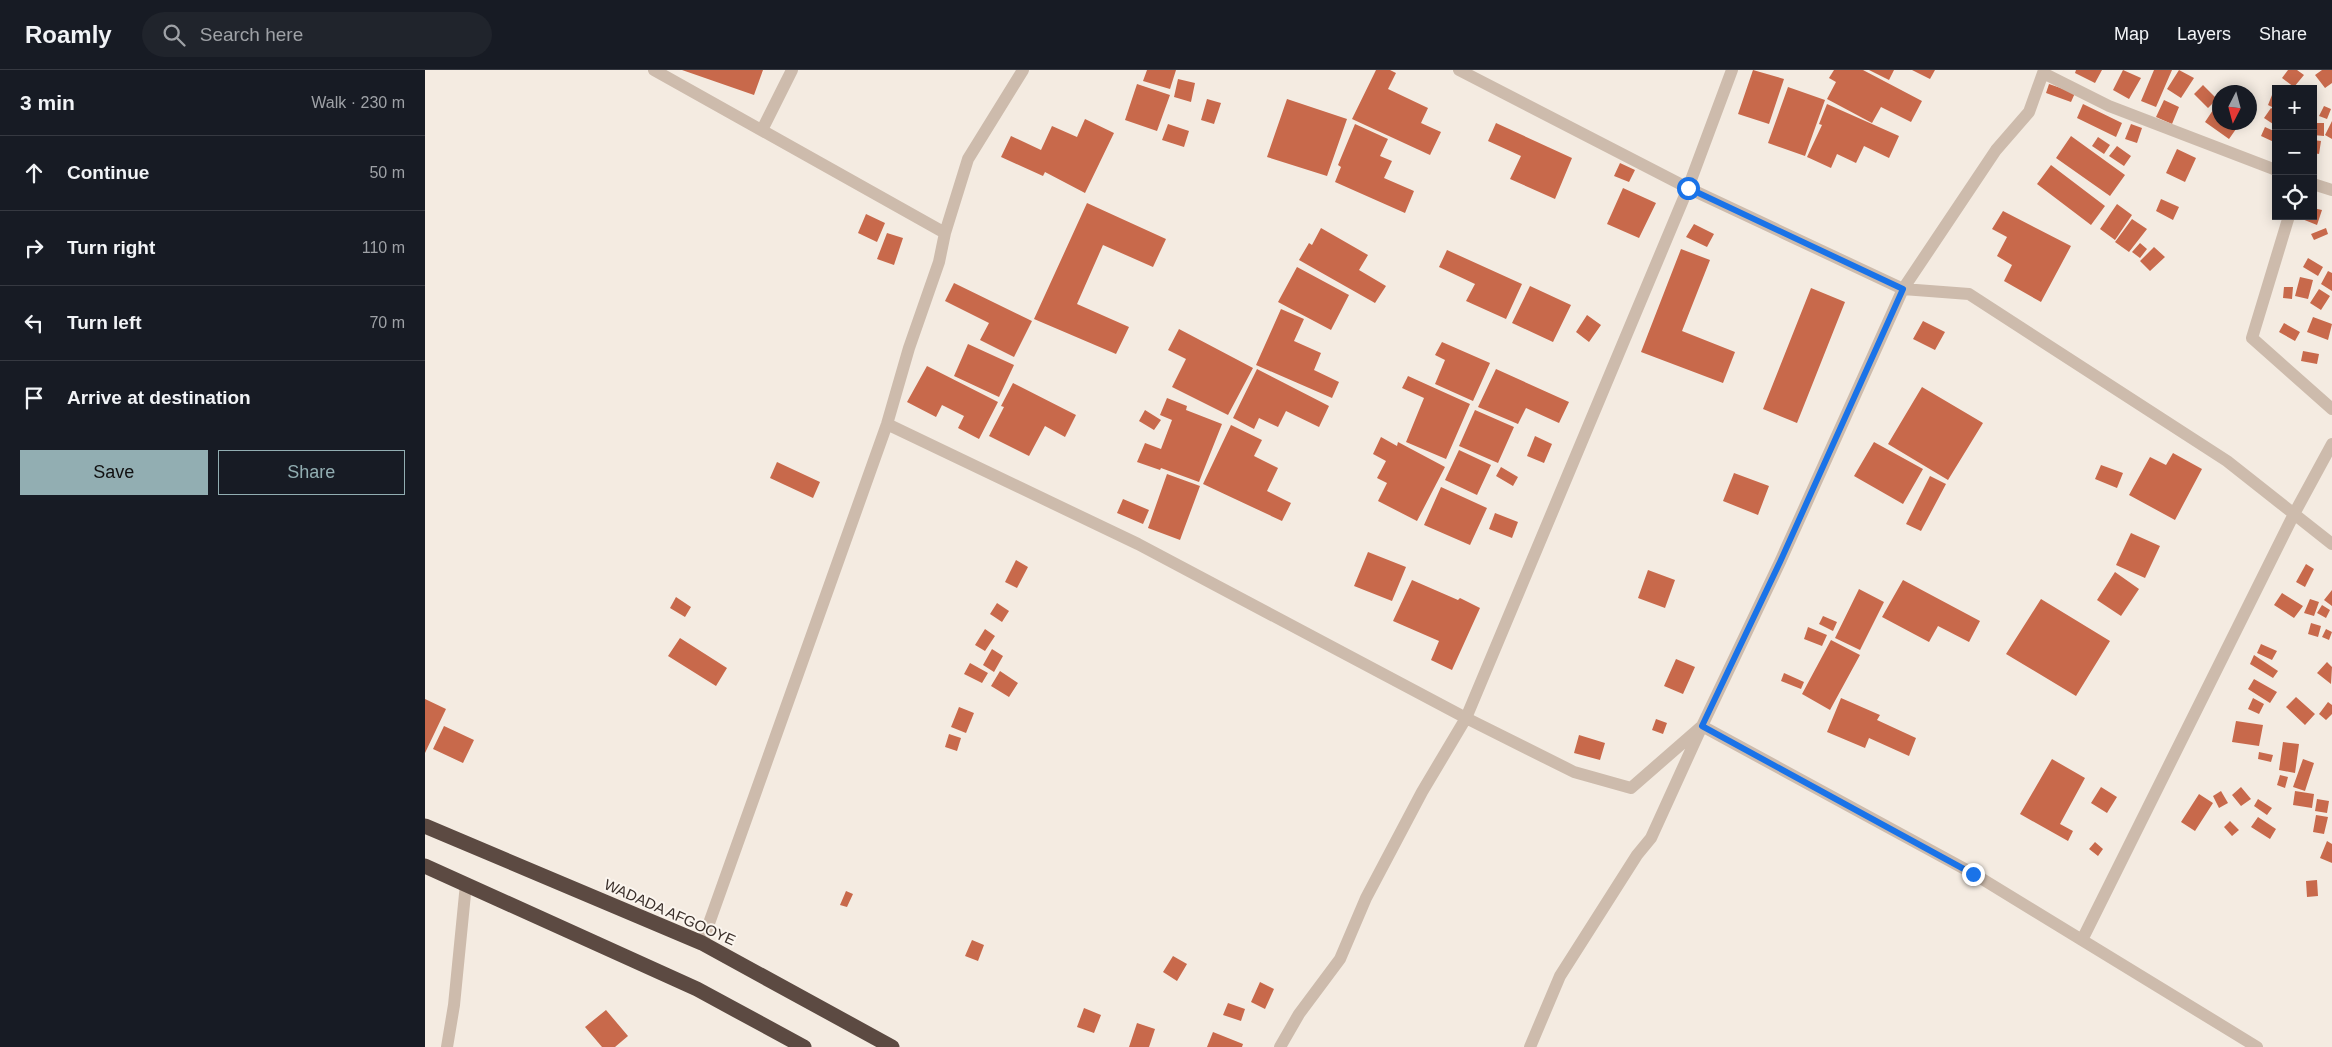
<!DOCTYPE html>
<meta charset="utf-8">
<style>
:root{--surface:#171b24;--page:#20242c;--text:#f1f3f6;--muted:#9ea1a6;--line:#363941;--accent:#92aeb2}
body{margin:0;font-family:Helvetica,sans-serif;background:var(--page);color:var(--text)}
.controls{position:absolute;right:15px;top:15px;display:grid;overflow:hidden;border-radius:0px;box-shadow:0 2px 12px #0003}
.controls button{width:45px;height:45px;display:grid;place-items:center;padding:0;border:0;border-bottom:1px solid var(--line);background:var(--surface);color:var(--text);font:25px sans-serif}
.compass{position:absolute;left:1787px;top:15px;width:45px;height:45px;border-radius:50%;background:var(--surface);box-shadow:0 2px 12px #0003;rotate:186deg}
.stop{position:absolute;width:15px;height:15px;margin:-11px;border:4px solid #1a73e8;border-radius:50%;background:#fff}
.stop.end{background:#1a73e8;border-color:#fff;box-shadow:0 1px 5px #0008}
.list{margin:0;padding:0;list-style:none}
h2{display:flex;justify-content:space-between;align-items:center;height:65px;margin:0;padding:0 20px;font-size:21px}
h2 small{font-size:16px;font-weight:400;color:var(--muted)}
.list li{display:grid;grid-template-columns:32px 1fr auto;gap:15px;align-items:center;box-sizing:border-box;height:75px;padding:0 20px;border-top:1px solid var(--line)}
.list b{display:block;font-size:19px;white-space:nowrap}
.list em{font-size:16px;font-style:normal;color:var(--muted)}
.actions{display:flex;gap:10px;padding:15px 20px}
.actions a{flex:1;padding:11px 0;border:1px solid var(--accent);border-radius:0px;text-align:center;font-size:18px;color:var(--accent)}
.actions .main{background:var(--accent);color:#111}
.icon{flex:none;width:28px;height:28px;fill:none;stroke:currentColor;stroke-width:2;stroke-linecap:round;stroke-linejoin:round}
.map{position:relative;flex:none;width:1907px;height:977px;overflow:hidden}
header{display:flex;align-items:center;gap:30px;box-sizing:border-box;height:70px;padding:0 25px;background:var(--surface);border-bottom:1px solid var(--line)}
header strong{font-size:24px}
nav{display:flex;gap:28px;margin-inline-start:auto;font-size:18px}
.search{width:350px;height:45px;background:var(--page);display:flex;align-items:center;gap:12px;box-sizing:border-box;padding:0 18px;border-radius:28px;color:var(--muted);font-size:19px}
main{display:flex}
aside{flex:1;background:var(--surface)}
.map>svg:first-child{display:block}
.building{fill:#c8694b}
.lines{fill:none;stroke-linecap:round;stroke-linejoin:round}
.street{stroke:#cdbbac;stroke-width:12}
.highway{stroke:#5c4a42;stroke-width:15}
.route{stroke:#1a73e8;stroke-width:6}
.labels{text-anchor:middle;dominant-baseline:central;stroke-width:4;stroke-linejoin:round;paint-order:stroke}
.street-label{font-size:15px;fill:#3b302b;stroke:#fbf5ee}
</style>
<header>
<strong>Roamly</strong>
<div class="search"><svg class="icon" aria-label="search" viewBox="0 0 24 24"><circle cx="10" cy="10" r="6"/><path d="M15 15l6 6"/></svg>Search here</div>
<nav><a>Map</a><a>Layers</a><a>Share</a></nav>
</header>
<main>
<aside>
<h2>3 min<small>Walk · 230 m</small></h2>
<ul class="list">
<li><svg class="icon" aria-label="ahead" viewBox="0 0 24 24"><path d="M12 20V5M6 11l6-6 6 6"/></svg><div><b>Continue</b></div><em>50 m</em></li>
<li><svg class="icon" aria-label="right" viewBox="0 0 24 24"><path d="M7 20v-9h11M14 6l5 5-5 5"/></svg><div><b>Turn right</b></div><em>110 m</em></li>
<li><svg class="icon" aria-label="left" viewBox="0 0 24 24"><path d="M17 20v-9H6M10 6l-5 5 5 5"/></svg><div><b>Turn left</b></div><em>70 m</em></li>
<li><svg class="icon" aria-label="arrive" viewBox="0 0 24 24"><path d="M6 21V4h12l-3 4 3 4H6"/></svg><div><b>Arrive at destination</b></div></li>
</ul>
<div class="actions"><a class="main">Save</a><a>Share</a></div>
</aside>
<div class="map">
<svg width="1907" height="977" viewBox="0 0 1907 977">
<rect width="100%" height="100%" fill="#f4ebe1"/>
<path class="building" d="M257,0h81l-9,25z
M722,0h29l-6,19 -27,-8z
M951,0h14l6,3 -8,16 40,19 -7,15 20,9 -11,23 -78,-36z
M1328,0l31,9 -15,45 -31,-10z
M1409,0h29l59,31 -11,21 -30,-15 -9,16 -45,-24 9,-17 -7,-4z
M1444,0h25l-5,10z
M1487,0h23l-5,9z
M1651,0h26l-7,13 -20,-10z
M1698,0l18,8 -12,21 -16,-9z
M1729,0h18l-16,37 -15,-6z
M1754,0l15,8 -13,20 -14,-9z
M1863,0h9l7,5 -10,12 -12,-9z
M1897,0h10v13l-7,5 -10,-13z
M753,9l17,4 -4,19 -17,-5z
M712,14l33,11 -13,36 -32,-11z
M1624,14l26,9 -4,9 -25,-9z
M1778,15l14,14 -9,9 -14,-14z
M1363,17l37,13 -20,56 -37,-13z
M1847,25l4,1v13l-8,-4z
M782,29l14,4 -7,21 -13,-4z
M862,29l60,20 -20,57 -60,-19z
M1739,30l15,7 -7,17 -16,-7z
M1402,34l72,32 -10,22 -25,-12 -8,17 -19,-9 -6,14 -24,-11 15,-32 -3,-1z
M1658,34l39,19 -6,14 -39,-19z
M1792,34l2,2v16h22l-12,17 -24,-17z
M1899,36l7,3 -4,10 -8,-3z
M1846,38l5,3v15l-12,-8z
M660,49l29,14 -29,60 -40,-21 -2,4 -42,-19 10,-21 30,14 11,-24 25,11z
M1907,51v18l-7,-4z
M1071,53l76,35 -17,41 -45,-20 11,-23 -33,-15z
M1888,53h11v13l-11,-1z
M743,54l21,7 -5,16 -22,-7z
M930,54l33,15 -8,17 12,5 -8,17 30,13 -9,22 -70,-31 6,-15 -3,-2z
M1706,54l11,4 -5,15 -12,-4z
M1840,57l11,5 -2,10 -13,-6z
M1646,66l54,39 -15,21 -54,-38z
M1673,67l12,8 -6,9 -12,-8z
M1888,70l8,1 -2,13 -6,-1z
M1692,76l14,10 -7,10 -15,-10z
M1752,79l19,9 -11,24 -19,-9z
M1195,93l15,7 -6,12 -15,-6z
M1626,95l54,41 -14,19 -54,-41z
M1198,118l33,15 -17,35 -32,-14z
M1736,129l18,8 -6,13 -17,-9z
M662,133l79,36 -13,28 -50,-22 -26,59 52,23 -13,27 -82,-35z
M1692,134l15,11 -17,25 -15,-11z
M1888,138l9,2 -5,15 -15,-6 1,-3h10z
M1578,141l68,35 -30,56 -37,-21 8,-16 -15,-9 10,-19 -15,-8z
M441,144l19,9 -8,19 -19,-9z
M1707,149l15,10 -18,23 -14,-10z
M1269,154l20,10 -7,13 -21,-10z
M896,158l47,27 -9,15 27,16 -11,17 -76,-43 10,-17 3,2z
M1901,158l2,6 -14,6 -3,-6z
M462,163l16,5 -9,27 -17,-6z
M1715,173l7,6 -7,9 -8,-6z
M1729,177l11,10 -15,14 -10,-10z
M1256,179l29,11 -28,71 53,21 -12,31 -82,-31z
M1022,180l75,34 -16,35 -40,-18 9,-17 -36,-17z
M1883,188l15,9 -5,9 -15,-9z
M872,197l52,28 -18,35 -53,-28z
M1903,201l4,2v18l-11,-7z
M1875,207l13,3 -5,19 -13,-3z
M529,213l78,38 -18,36 -34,-17 9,-17 -44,-22z
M1105,216l41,19 -18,37 -41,-19z
M1859,217h9l-1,12 -9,-1z
M1386,218l34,14 -48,121 -34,-14z
M1894,219l11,7 -9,14 -11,-7z
M856,239l23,10 -10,22 27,12 -7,17 25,12 -7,16 -76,-33z
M1162,245l14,10 -12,17 -13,-10z
M1888,247l19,7 -4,16 -21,-8z
M1498,251l22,11 -10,18 -22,-11z
M1859,253l16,9 -5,9 -16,-9z
M754,259l74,39 -25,47 -56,-28 14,-28 -18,-9z
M1017,272l48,21 -17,38 -38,-17 10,-24 -10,-5z
M543,274l46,21 -15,32 -45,-21z
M1878,281l16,3 -2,10 -16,-3z
M502,296l71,36 -19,37 -21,-11 6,-12 -22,-11 -6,12 -29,-15z
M832,299l72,37 -10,21 -33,-16 -8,16 -19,-9 -5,11 -21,-11z
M1071,299l73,33 -10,21 -33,-15 -8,16 -40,-17z
M983,306l62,28 -24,55 -40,-17 18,-44 -22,-10z
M588,313l63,32 -11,22 -20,-11 -16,30 -40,-20 15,-29 -3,-1z
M1497,317l61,36 -35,57 -60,-36z
M742,328l20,8 -1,4 36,14 -23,58 -38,-14 -1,2 -23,-8 8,-19 16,6 11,-29 -12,-5z
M720,340l16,10 -7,10 -15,-9z
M1050,340l39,17 -16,36 -39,-17z
M806,355l31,15 -8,16 24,12 -11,23 24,12 -9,18 -79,-37z
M1110,366l17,8 -8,19 -17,-7z
M956,367l16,9 1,-4 47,25 -28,54 -39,-20 9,-18 -10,-5 9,-17 -13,-7z
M1449,372l49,27 -20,35 -49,-28z
M1034,380l32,15 -14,30 -32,-15z
M1748,383l29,16 -27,51 -46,-25 21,-38 16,8z
M352,392l43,20 -7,16 -43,-20z
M1676,395l22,8 -6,15 -22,-9z
M1076,397l17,10 -5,9 -17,-10z
M1309,403l35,13 -11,29 -35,-14z
M742,404l33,12 -20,54 -32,-12z
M1505,406l16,8 -25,47 -15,-7z
M1016,417l46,21 -17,37 -46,-20z
M698,429l26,11 -6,14 -26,-11z
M1070,443l23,9 -6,16 -23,-9z
M1706,463l29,13 -15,32 -29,-13z
M943,482l38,15 -14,34 -38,-15z
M591,490l12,7 -11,21 -12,-6z
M1881,494l8,5 -9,18 -9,-5z
M1223,500l27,10 -10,28 -27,-10z
M1690,502l24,17 -18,27 -24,-16z
M987,510l46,20 2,-2 20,10 -28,62 -21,-10 8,-19 -46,-20z
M1478,510l77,41 -11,21 -31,-16 -9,16 -47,-25z
M1434,519l25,13 -24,48 -25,-12z
M1907,520v16l-8,-6z
M1857,523l21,13 -9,12 -20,-13z
M251,527l15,10 -6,10 -15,-9z
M1616,529l69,42 -34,55 -70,-42z
M1885,529l9,3 -5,14 -10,-3z
M572,533l12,8 -7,11 -12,-8z
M1897,535l8,5 -4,8 -9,-5z
M1398,546l14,6 -4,9 -14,-7z
M1886,553l10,3 -3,11 -10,-3z
M1383,557l19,8 -5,11 -18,-7z
M560,559l10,7 -10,15 -10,-6z
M1901,559l6,3 -3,8 -7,-3z
M255,568l47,30 -11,18 -48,-30z
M1406,570l29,15 -30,55 -28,-16z
M1836,574l16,7 -5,9 -15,-7z
M567,579l11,7 -9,16 -11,-7z
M1829,585l24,16 -5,7 -23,-14z
M1251,589l19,8 -12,27 -19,-8z
M1902,592l5,5 -1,17 -14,-11z
M545,593l18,10 -6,10 -18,-9z
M575,601l18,12 -9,14 -18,-11z
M1359,603l20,9 -3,7 -20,-8z
M1829,609l23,13 -7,11 -22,-14z
M1871,627l19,17 -10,11 -19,-18z
M1416,628l39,17 -3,5 39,18 -7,18 -40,-18 -4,10 -38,-16z
M1828,628l11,6 -5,10 -11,-5z
M0,629l21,10 -21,44z
M1903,632l4,3v9l-6,6 -7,-6z
M534,637l15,6 -8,20 -15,-6z
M1231,649l11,4 -4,11 -11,-4z
M1811,651l27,4 -4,21 -27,-4z
M19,656l30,14 -11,23 -30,-14z
M524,664l12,4 -4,13 -12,-4z
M1154,665l26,8 -5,17 -26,-7z
M1858,672l16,2 -4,29 -16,-3z
M1834,682l14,3 -2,7 -13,-3z
M1627,689l33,19 -25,46 13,7 -5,10 -48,-27z
M1878,689l11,4 -9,28 -12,-4z
M1855,705l8,2 -3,11 -8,-3z
M1676,717l16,10 -10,16 -16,-10z
M1816,717l10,12 -10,7 -9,-11z
M1796,721l7,12 -9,5 -6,-12z
M1870,721l19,3 -2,14 -19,-3z
M1774,724l14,9 -18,28 -14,-9z
M1833,729l14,9 -5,7 -13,-9z
M1892,729l12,2 -2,12 -12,-2z
M1891,745l12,2 -4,17 -11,-2z
M1833,747l18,12 -6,10 -19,-12z
M1805,751l9,9 -7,6 -8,-9z
M1902,771l5,3v19l-12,-5z
M1670,772l8,7 -5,7 -9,-7z
M1892,810l1,16 -11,1 -1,-16z
M421,821l7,3 -6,13 -7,-2z
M547,870l12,5 -6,16 -13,-5z
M748,886l14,8 -10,17 -14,-9z
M835,912l14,7 -9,20 -14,-7z
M803,933l17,6 -4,12 -18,-6z
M659,938l17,7 -7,18 -17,-6z
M181,940l22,26 -13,11h-13l-17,-20z
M712,953l18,6 -6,18h-20z
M788,962l30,12 -1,3h-35z"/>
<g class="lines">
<path class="street" d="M229,0l291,163
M1034,0l229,118 215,101 66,5 258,167 105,83
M337,60l30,-60
M1888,114l19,6
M1864,146l-37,122 80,71
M462,354l251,120 328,174 108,54 57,16 71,-62 -51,112 -14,17 -77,121 -30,71
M1657,870l212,-426 38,-70
M277,873l185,-519 22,-76 30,-86 6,-29 23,-74 55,-89
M22,977l7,-42 12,-121
M855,977l19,-33 41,-55 26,-61 56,-106 44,-74 222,-530 44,-118
M1832,977l-283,-173 -272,-148 78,-164 123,-273 93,-139 33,-38 14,-39 66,33 167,64"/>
<path class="highway" d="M0,756l277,117 190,104
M0,796l272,123 107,58"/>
</g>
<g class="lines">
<path class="route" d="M1263,118l215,101 -123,273 -78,164 271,148"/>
</g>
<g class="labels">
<g class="street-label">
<text transform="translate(245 842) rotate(24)">WADADA AFGOOYE</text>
</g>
</g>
</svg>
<div class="controls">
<button>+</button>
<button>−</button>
<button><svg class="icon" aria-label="locate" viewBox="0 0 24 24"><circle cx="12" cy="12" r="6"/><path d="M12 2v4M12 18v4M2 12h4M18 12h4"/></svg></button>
</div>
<svg class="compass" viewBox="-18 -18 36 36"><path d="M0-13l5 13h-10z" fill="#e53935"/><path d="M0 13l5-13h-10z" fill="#9ea1a6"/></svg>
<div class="stop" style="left:1263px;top:118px"></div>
<div class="stop end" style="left:1548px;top:804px"></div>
</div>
</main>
